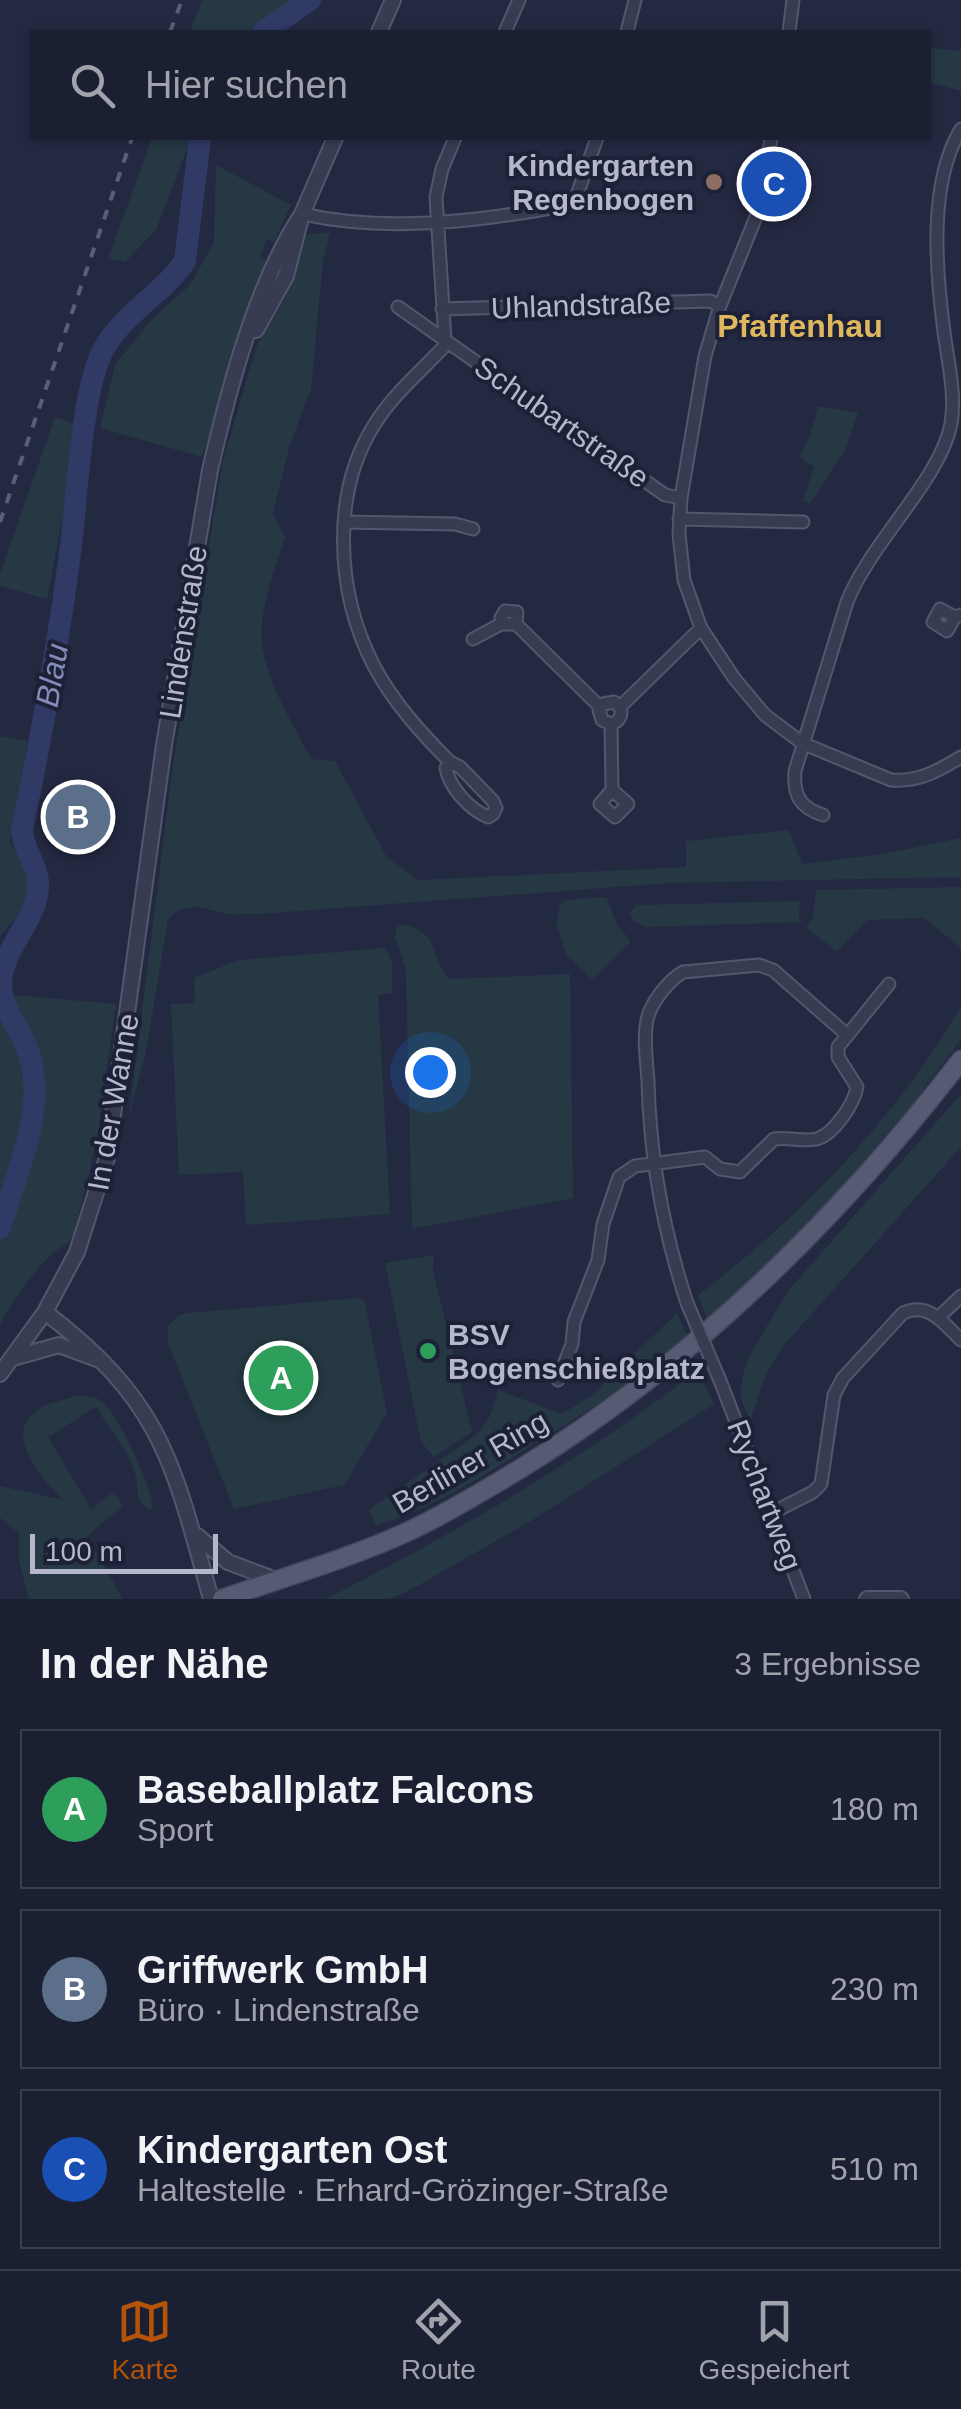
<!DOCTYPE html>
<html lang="de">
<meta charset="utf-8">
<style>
:root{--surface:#1b1f32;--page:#24273a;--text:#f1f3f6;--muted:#a0a2ac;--line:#393d4d;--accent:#b45309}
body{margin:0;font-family:Arial,sans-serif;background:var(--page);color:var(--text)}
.scale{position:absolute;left:30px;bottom:25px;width:188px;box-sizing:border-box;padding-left:10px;border:5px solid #b5b8cc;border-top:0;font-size:28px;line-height:35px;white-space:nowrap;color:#b5b8cc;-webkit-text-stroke:8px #1d2137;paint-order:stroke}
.you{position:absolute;left:430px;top:1072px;width:35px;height:35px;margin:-25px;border:8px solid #fff;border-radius:50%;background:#1a73e8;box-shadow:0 0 0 15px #1a73e833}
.badge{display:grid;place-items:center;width:65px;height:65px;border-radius:50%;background:var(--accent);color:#fff;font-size:32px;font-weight:700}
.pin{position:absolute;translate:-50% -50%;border:5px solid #fff;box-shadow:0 2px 10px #0006}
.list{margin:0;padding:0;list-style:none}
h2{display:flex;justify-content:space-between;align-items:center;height:130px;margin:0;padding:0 40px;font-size:42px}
h2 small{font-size:32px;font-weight:400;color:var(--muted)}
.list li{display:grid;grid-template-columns:65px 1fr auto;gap:30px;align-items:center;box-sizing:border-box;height:160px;margin:0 20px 20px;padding:0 20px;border:2px solid var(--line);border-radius:0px}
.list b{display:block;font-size:38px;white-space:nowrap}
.list p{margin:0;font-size:32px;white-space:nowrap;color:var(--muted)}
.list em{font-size:32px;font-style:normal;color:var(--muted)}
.icon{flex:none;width:55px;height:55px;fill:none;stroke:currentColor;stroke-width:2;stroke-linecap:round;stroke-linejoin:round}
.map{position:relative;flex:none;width:961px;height:1599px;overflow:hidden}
.search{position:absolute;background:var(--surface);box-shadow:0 2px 8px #0004;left:30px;right:30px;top:30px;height:110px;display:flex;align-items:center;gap:25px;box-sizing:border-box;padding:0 35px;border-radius:0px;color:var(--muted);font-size:38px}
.sheet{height:670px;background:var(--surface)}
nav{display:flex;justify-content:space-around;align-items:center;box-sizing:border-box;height:140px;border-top:2px solid var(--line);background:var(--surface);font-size:28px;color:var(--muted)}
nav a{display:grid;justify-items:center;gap:5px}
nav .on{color:var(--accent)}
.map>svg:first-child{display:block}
.green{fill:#263843}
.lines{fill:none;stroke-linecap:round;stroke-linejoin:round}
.river{stroke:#313965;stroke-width:22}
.minor-casing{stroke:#53576c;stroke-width:15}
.tertiary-casing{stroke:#53576c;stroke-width:18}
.primary-casing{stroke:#42455b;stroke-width:21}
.minor{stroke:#383c52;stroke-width:11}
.tertiary{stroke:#383c52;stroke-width:14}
.primary{stroke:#565a72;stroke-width:18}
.rail{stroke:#5a5f79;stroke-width:4;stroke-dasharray:10 10;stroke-linecap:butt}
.minor-bridge-casing{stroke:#53576c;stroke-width:15;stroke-linecap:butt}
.minor-bridge{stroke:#383c52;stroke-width:11}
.education-dot{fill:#8d6e63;stroke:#1d2137;stroke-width:4}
.leisure-dot{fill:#2e9e5b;stroke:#1d2137;stroke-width:4}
.labels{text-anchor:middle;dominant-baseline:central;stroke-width:8;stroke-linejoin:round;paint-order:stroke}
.poi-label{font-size:30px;font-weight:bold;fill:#b5b8cc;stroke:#1d2137;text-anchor:end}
.street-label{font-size:30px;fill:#b5b8cc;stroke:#1d2137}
.neighbourhood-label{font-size:32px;font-weight:bold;fill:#deb75f;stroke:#1d2137}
.water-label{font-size:32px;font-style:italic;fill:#828bba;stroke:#1d2137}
</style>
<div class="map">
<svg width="961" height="1599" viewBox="0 0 961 1599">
<rect width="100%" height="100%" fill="#242942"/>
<path class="green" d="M202,0h98l-50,32h-60z
M928,48l33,3v40l-32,-9z
M152,138h39l-35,92 -31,32 -17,-3z
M216,165l75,40 -17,37 -7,-2 -7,16 7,5 -65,196 -102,-29 15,-63 36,-45 39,-35 24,-43z
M330,232l-7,29 -12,128 -21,56 -17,68 12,24c-9,29 -27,76 -23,107 5,39 31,80 49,115l24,2 51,95 32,24 268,-13v-26l103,-11 13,34 81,-10 78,-16v39l-292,6 -410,31c-9,-1 -21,1 -31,0 -24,-4 -40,-16 -60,5l-22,132 -17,65 44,-351 50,-305 34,-115 29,-48 16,-57 7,-6z
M818,406l40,7 -13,37 -35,54 -7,-4 11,-33 -15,-11 11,-20z
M55,417l25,9 -33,173 -47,-13v-12z
M0,736l28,5 -18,100 17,33 1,14 -6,22 -22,27z
M961,887v61l-37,-30 -57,2 -30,31 -31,-23 7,-11 3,-27z
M602,897l5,1 9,25 15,19 -38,38 -27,-26 -10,-31 4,-17 6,-6z
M800,901l-1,21 -154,5 -11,-6 -4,-8 6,-8z
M403,924c38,9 27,34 46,55l121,-5 3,224 -161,31 -6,-259 -11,-34 2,-10z
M386,948l6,15v30l-14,2 12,219 -144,11 -3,-53 -64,3 -8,-171 24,-1 -1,-25 45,-18z
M0,994l116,10 -19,136 -24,99c-33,20 -54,52 -73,85z
M961,1006v33l-50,67 -101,117 -103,96 -9,-24c103,-78 197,-176 263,-289z
M961,1094v53l-177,198 -19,31 -15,45 -10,-25 3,-20 5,-18 40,-67z
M434,1255l-1,16 39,161 -38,25 -13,-15 -36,-179z
M359,1298l6,5 22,110 -43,72 -110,24 -66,-166v-17l11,-11 9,-2z
M677,1313l11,24c-53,44 -108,80 -167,115 -47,30 -92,57 -145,74l-7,-16 108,-76 13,-18 8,-26 64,24 30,-19z
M698,1370l16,34 -183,117 -117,67 -25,11h-63c131,-67 256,-139 372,-229z
M76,1396c11,0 22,0 30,9 13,13 47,84 47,102l-4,2c-16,-11 -10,-21 -14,-36 -5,-19 -28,-48 -39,-66l-48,30 43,72 23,-17 9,14 -36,30 36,63h-94l-10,-39v-27l-19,-15v-32l63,14c-20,-21 -63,-66 -24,-91 10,-7 25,-9 37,-13z"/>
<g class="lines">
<path class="river" d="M263,32l47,-32
M0,1228c16,-52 47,-119 29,-174 -7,-23 -29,-47 -28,-72 2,-34 34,-60 37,-93 2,-22 -15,-37 -16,-59 19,-92 36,-184 48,-277 7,-51 11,-161 33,-203 20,-37 59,-55 82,-89l15,-123"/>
<defs>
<path id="minor" d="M505,32l14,-32
M627,32l8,-32
M789,32l4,-32
M771,138l-9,64 -42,104 -15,50 -24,142 -2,36 5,46 17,48 33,50 31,37 37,28 89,37c28,2 47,-9 70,-23
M302,214c87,19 179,7 266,-9l9,-10 20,-57
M398,307l267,188 16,3
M442,309l268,-8 10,5
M445,340l-9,-143 6,-28 13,-31
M448,342c-23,26 -54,51 -72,80 -46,70 -40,171 -2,244 19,36 47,67 76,96
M679,519l124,3
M344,522l111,2 18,5
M955,617l-15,-8 -7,13 14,9 8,-14 6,-2
M516,624h-12l-3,-6 4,-7 12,1 -1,12 84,83
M473,639l30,-16
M620,707l-6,-5 -11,2 -4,6 3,10 9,4c8,-2 12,-9 9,-17l81,-79
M611,724l1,66 -12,14 15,13 13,-13 -16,-14
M450,762l10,5 33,34 3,7 -3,6 -5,3c-18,-7 -39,-30 -42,-49z
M823,815c-23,-7 -30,-20 -28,-44l52,-169c23,-59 93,-122 104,-178 5,-30 -3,-62 -7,-92 -8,-61 -16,-149 17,-203
M687,1303c-24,-73 -37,-144 -39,-221 -1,-20 -5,-42 -1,-62 4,-18 21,-39 36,-48l76,-7 14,5 73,64
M938,1318l23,-22
M558,1380l14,-36 2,-22 24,-62 5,-36 16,-47 16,-11 70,-9 15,12 20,3 34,-33c14,-2 30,3 43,0 17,-5 37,-35 40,-52l-19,-30v-10l51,-63
M721,1383l83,216
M772,1513l41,-21 8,-8 13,-89 9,-17 60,-65c26,-12 41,11 58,27"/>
<path id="tertiary" d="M379,32l14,-32
M256,330l30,-54 16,-62 33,-76
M45,1312c118,90 128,151 166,287
M13,1358l46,-13 38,14
M0,1374l45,-62 32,-60 30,-94 57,-413 46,-275c19,-82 46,-186 92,-256
M196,1535l32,27 48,18
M867,1599h34"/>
<path id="primary" d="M222,1599c62,-22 126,-40 185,-67 39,-18 76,-41 113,-63 174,-107 317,-248 441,-409"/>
</defs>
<use href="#minor" class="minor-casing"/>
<use href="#tertiary" class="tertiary-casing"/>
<use href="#primary" class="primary-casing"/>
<use href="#minor" class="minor"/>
<use href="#tertiary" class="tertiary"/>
<use href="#primary" class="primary"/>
<path class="rail" d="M170,32l12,-32
M0,522l132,-384"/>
<defs>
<path id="minor-bridge" d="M687,1303l34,80"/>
</defs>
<use href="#minor-bridge" class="minor-bridge-casing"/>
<use href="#minor-bridge" class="minor-bridge"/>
</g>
<circle class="education-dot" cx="714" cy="182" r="10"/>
<circle class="leisure-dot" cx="428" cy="1351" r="10"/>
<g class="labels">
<g class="poi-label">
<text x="694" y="165">Kindergarten<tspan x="694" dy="34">Regenbogen</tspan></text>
<text x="448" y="1334" text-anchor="start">BSV<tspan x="448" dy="34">Bogenschießplatz</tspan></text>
</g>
<g class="street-label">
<text transform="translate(581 305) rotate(-2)">Uhlandstraße</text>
<text transform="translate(562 422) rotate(35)">Schubartstraße</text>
<text transform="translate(183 632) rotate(-81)">Lindenstraße</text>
<text transform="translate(113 1102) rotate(-80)">In der Wanne</text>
<text transform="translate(470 1462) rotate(-30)">Berliner Ring</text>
<text transform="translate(765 1495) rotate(69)">Rychartweg</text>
</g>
<g class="neighbourhood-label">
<text x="800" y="326">Pfaffenhau</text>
</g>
<g class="water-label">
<text transform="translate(52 675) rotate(-80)">Blau</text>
</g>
</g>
</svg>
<div class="scale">100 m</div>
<div class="you"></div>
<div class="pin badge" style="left:281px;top:1378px;background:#2e9e5b">A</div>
<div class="pin badge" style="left:78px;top:817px;background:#5c6f8a">B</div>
<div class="pin badge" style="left:774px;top:184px;background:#1a4fb4">C</div>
<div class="search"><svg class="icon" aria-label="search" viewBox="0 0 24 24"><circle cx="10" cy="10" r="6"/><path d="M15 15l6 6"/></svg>Hier suchen</div>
</div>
<section class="sheet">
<h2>In der Nähe<small>3 Ergebnisse</small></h2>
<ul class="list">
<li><span class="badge" style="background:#2e9e5b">A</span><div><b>Baseballplatz Falcons</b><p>Sport</p></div><em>180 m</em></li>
<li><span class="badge" style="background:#5c6f8a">B</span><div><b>Griffwerk GmbH</b><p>Büro · Lindenstraße</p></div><em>230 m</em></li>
<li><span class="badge" style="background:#1a4fb4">C</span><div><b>Kindergarten Ost</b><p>Haltestelle · Erhard-Grözinger-Straße</p></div><em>510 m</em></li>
</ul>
</section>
<nav>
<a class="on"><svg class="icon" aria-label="map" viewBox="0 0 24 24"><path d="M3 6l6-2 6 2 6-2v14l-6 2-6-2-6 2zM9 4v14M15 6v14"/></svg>Karte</a>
<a><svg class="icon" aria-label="directions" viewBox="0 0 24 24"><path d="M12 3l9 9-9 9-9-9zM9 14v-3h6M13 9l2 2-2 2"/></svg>Route</a>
<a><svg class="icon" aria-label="saved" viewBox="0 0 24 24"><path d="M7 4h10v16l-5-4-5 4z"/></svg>Gespeichert</a>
</nav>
